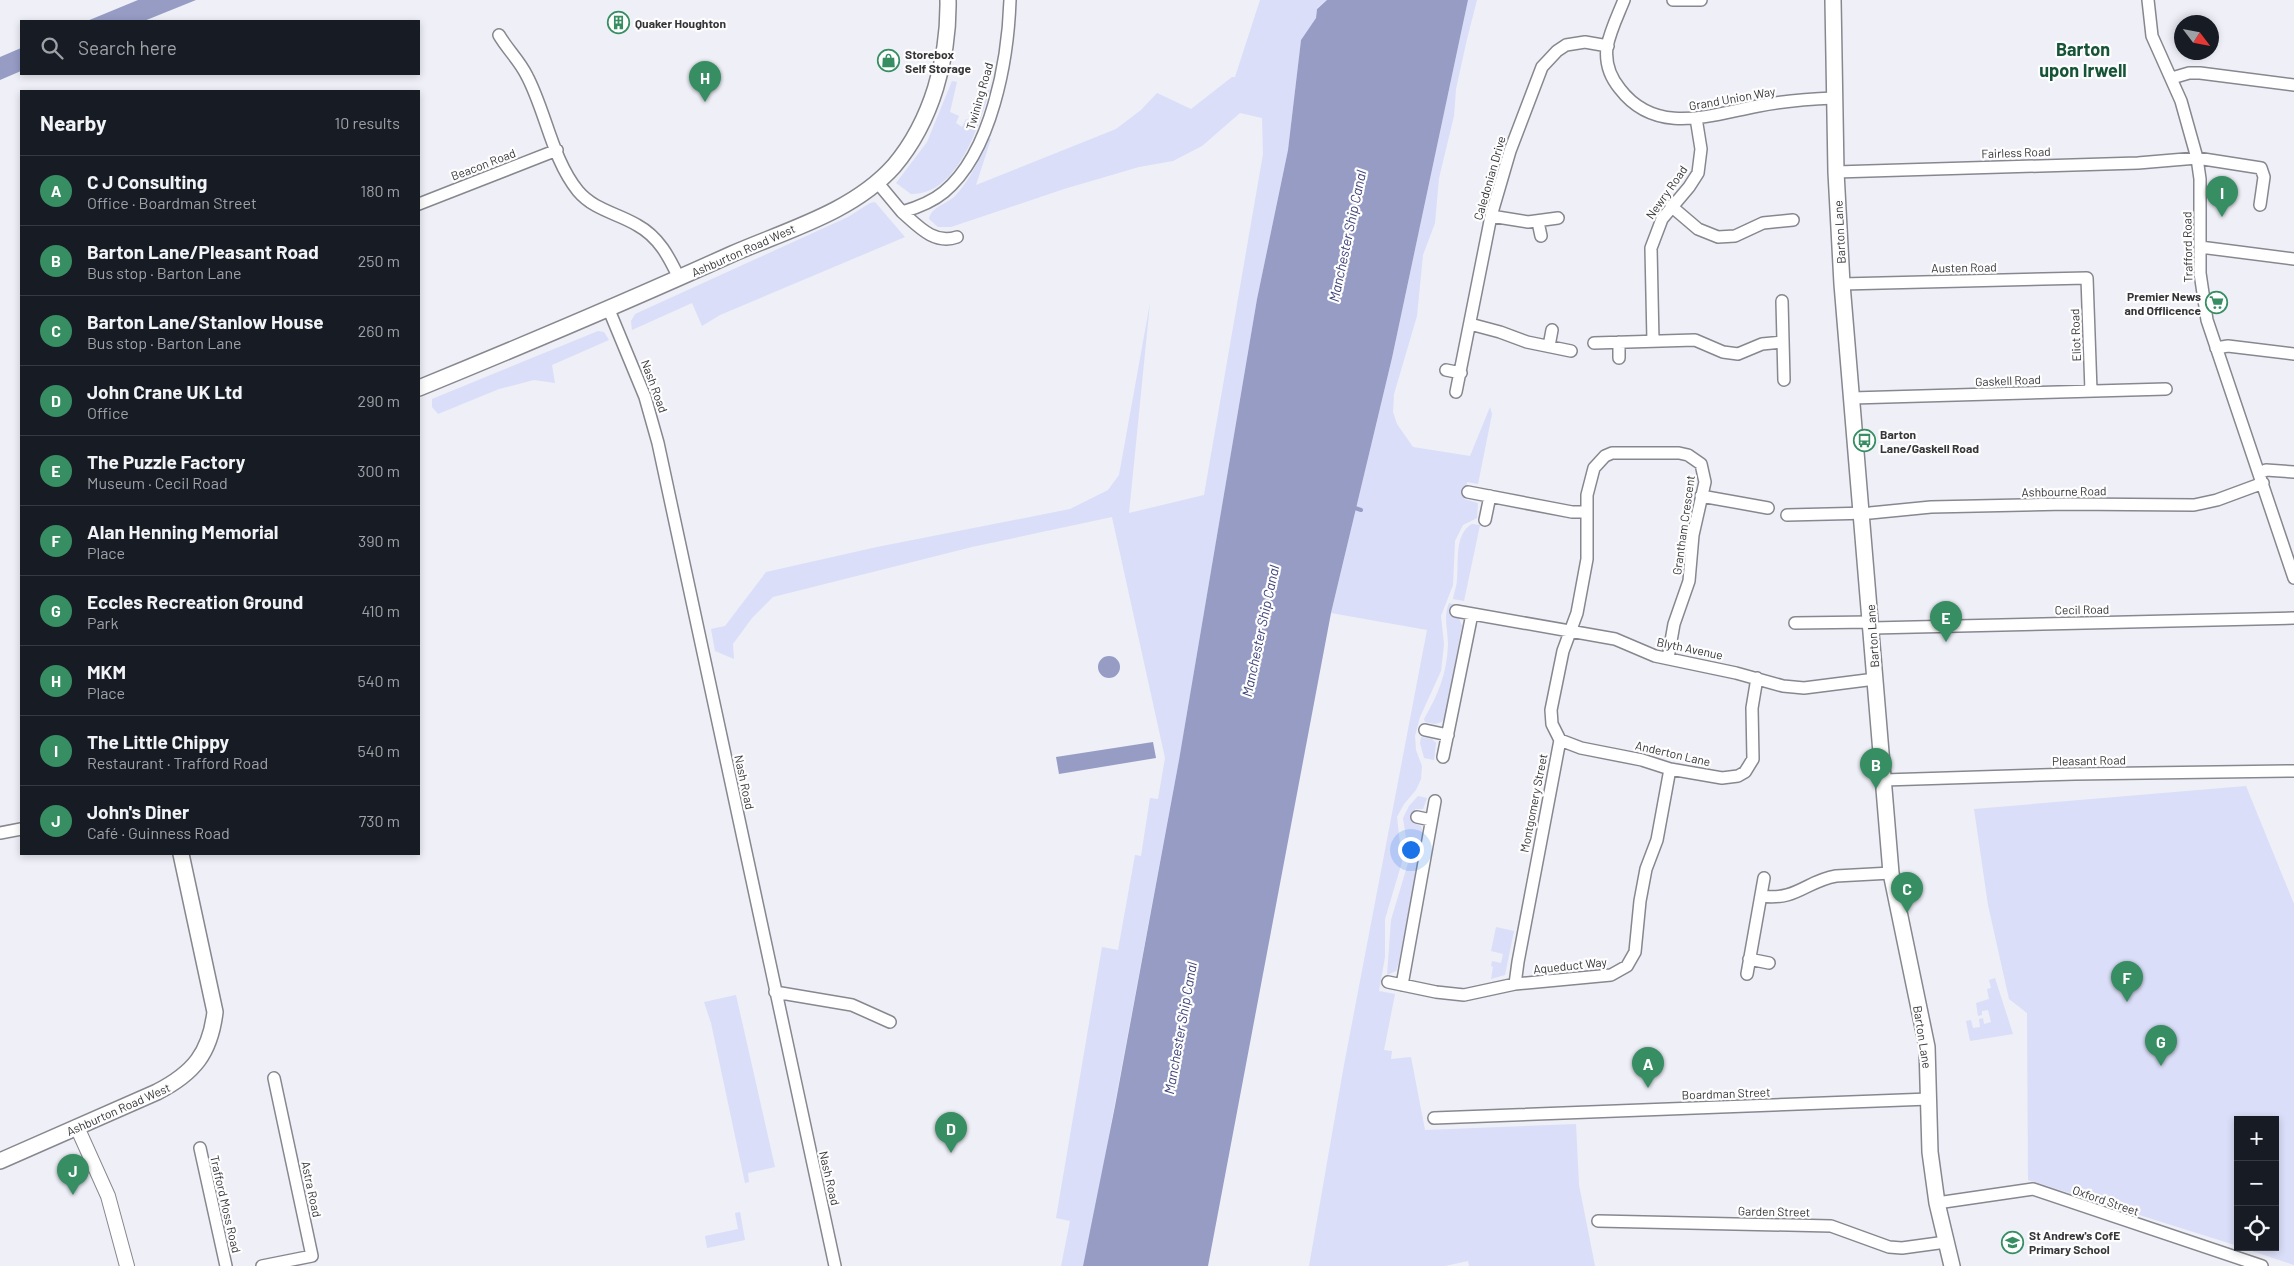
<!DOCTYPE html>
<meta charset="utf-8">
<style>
:root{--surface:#171b24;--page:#242831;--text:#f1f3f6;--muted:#9ea1a6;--line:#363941;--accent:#368e62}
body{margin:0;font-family:Barlow,sans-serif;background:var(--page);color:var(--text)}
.controls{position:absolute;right:15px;bottom:15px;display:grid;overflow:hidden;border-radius:0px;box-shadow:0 2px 8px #0003}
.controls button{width:45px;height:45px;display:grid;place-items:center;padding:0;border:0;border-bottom:1px solid var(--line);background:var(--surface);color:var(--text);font:25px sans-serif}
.compass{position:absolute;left:2174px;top:15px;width:45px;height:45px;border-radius:50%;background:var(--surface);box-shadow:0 2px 8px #0003;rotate:122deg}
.you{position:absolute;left:1410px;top:849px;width:18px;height:18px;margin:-12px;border:4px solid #fff;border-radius:50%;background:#1a73e8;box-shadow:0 0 0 8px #1a73e833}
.badge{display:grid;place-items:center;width:32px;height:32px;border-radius:50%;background:var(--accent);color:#fff;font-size:16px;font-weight:700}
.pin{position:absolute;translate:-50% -41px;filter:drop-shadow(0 1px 2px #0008)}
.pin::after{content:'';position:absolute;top:26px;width:18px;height:15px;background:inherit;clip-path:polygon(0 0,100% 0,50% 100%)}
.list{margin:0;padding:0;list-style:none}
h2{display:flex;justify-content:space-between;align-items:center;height:65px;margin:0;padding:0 20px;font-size:21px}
h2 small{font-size:16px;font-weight:400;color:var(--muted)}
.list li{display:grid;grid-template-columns:32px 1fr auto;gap:15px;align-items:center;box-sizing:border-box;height:70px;padding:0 20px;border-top:1px solid var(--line)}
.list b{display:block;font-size:19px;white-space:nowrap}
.list p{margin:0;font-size:16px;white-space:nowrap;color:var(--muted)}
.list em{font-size:16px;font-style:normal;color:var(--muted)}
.icon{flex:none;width:28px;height:28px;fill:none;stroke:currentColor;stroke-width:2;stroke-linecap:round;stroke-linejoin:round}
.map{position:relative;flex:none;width:2294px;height:1266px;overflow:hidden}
.search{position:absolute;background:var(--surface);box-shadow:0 2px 8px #0003;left:20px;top:20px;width:400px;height:55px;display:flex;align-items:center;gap:12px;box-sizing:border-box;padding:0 18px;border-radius:0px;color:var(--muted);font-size:19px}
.panel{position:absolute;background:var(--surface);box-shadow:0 2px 8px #0003;left:20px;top:90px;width:400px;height:765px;border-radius:0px}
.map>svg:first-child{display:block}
.green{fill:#dadef8}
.water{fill:#969cc4}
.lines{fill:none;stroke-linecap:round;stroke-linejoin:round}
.stream{stroke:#969cc4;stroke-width:4}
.minor-casing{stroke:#87888f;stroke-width:14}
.tertiary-casing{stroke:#87888f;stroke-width:16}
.secondary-casing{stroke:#87888f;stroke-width:18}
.minor{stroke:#fff;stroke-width:11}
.tertiary{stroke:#fff;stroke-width:14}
.secondary{stroke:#fff;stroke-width:15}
.labels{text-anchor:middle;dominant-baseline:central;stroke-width:4.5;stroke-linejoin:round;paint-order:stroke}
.poi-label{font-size:12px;font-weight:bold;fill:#363639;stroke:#fdfdfe;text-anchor:start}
.street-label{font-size:12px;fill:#363639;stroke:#fdfdfe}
.water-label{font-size:14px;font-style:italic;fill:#3e4278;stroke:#fdfdfe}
.district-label{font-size:18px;font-weight:bold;fill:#165437;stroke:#fdfdfe}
</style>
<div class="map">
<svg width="2294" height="1266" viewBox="0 0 2294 1266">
<rect width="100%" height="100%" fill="#eeeff7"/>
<path class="green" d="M1260,0h67l-10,8 -1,10 -15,22 -13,110 -31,149 -78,461 -86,461 -10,45h-22l9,-45 -14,-3 46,-271 16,3 17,-95 6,1 9,-58 8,1 7,-41 -53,-241 -140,30 -199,50 -21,21 -19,26 1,15 -19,-8 -4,-22 14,-3 41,-54 111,-25 193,-38 38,-19 11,-15 31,-172 -21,210 75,-18 59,-341 -1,-36 -22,-5 -38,33 -29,15 -34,6 -75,22 -113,38h-13l-9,-8c2,-12 18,-15 26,-23 15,-16 25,-38 34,-58l2,1 -15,46 140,-56 25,-19 16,-17 34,16 41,-32h3z
M1468,0h9l-10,39 -11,50 -2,27 -15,62 -4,45 -12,32 -6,61 -23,78 -1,18 4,12 16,23 57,9 20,-49 2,7 -14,70 -11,-2 -3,17 14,4 -1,15 -14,7 -8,16 -2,44 -12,31 3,28 -3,27 -21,46 -5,19 1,14 6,16 -1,13 -5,11 -12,14 -7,13 5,45 -17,57v38l-6,34 16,3 -11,56 8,1 -1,8 20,-2 14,73 151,-6 3,61 16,81h-126l-1,-5 -23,5h-136l35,-201 83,-435 -96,-17 61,-255z
M952,81l5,1 -7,30 9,4 -3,7 6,4 4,-8 10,4 10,-34 4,1c-11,35 -32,105 -79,104l-15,-11 31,-41z
M875,202l30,35 -185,78 -18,11 -10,-23 -60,27 -1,-9 4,-7 213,-97 22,-14z
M598,331l6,1 5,8 -57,25 3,18 -21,-3 -35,9 -61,25 -6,-7v-8z
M1472,524l8,1 -16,76 -11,-2c1,-7 4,-13 4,-20 2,-17 -3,-45 15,-55z
M1449,603l4,1 -1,12 7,2 3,8 -17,91 -3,5 -7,2 -10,-2 -1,-3c14,-24 23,-46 24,-74 0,-15 -5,-28 1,-42z
M1421,737l11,2 4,4 -2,17 -10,-2 -4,-15z
M2246,786l48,118v361l-54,-18h35v-127h-37v126l-210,-66 -1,-167 -18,-14 -21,-94 -14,-96z
M1418,796l9,2 -4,11h-8l-2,14 8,3 2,7 -24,129 -3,9 -9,4 4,-55 17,-57v-11l-5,-34 6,-12z
M1496,927l18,4 -9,44 -14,4 2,-12 -2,-1 1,-5 9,2 2,-9 -12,-3z
M1995,978l18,56 -43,7 -4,-20 5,-1 2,8 7,-1 -1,-8 4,-1 1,6 7,-2 -3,-12 -6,1v4l-4,1 -2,-13 13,-4 -2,-10 4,-1 -2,-8z
M736,995l39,172 -27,6 1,9 -4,1 -34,-160 -7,-21z
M740,1212l5,28 -38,8 -2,-12 33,-7 -3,-16z"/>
<path class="water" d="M138,0h58l-52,21h-57z
M1327,0h141l-76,358 -61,255 -123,653h-125l32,-160 64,-346 78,-461 31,-149 13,-110 15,-22 1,-9z
M21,48v23l-21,9v-23z
M1098 667a11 11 0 1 1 22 0a11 11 0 1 1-22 0Z
M1153,742l3,16 -97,16 -3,-17z"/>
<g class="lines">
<path class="stream" d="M1355,508l6,2"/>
<defs>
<path id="minor" d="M1624,0c-6,15 -14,31 -17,47 -2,16 3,30 13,42 36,47 90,26 138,17 25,-5 51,-7 76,-8
M1673,0h28
M2148,0l4,36 29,65 16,57 3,21v94l7,47 87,258
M499,35c8,14 21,26 28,41 19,36 25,83 51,115 16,19 39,22 59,34 22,12 32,32 42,53
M2172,78l17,-5h11l94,12
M1836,172l302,-9 59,-5 64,10 3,9 -4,28
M877,182l25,30c14,-4 30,-10 42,-20 48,-40 64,-132 66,-192
M419,204l138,-54
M1671,206l27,23 20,8 17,-1 28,-13 30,-3
M902,212c16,14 32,33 55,25
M1491,216l37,6 30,-4
M1538,222l3,14
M2200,247l94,12
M1842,284l245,-6 4,113
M1782,301l2,79
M609,310l36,87 13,46 177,823
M1470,324l30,8 27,10 44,9
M1653,341l-2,-93 11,-29 27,-32 9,-14 3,-24 -5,-31
M1594,343l101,-3 28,12 15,2 24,-10 21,-2
M1549,346l3,-16
M2216,348l12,-2 66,8
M1619,358v-16
M1446,370l15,3
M1456,392l35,-176 19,-65 32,-84 15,-16 9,-6 19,-3 23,4
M1852,398l314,-9
M2260,473l6,-3 28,2
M1468,492l104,20h14
M1701,496l67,12
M1787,515l83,-2 61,-6 135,-3 128,1 23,-5 46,-17
M1485,520l5,-24
M1456,611l159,28 40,17 81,17 47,13 21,2 71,-9
M1795,623l76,-1
M1872,628l422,-10
M1425,730l23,5
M1560,740l21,8 61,12 28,9 52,9 16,-2 7,-4 8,-13 -1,-51 5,-30
M1443,757l29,-143
M1884,780l191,-6 219,-3
M1417,817l14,3
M0,833l21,-4
M1761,896c36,5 45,-15 75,-20l55,-3
M1749,959l20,4
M1747,974l17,-96
M1388,982l48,10 28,3 51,-11 96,-9 16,-9 8,-14 5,-51 6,-32 11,-29 13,-71
M1515,984l3,-22 42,-222 -8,-16 -1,-14 12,-59 14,-38 10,-54v-64l7,-27 11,-12 7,-3h67l9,2 13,9 4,18 -12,53 -4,46 -15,43 -6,34
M1402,985l33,-184
M775,992l77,13 38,17
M1434,1118l495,-19
M200,1148l26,118
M1937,1203l96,-14 229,77
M1598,1221l233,5 58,21 13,1 44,-6
M262,1266l50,-10 -38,-178"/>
<path id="tertiary" d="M77,1127l31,69 19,70"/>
<path id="secondary" d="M1833,0l3,172 6,112 49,589 36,174 3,105 7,51 15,63
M419,388c105,-43 209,-87 313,-134 55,-24 121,-42 162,-88 38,-45 55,-108 54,-166
M0,1161l157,-69c37,-19 53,-39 58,-80l-34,-158"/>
</defs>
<use href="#minor" class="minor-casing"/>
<use href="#tertiary" class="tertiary-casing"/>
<use href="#secondary" class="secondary-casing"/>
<use href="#minor" class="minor"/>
<use href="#tertiary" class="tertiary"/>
<use href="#secondary" class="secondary"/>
</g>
<defs>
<symbol id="building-ring" viewBox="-11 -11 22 22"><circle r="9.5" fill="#fdfdfe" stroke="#368e62" stroke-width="1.5"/><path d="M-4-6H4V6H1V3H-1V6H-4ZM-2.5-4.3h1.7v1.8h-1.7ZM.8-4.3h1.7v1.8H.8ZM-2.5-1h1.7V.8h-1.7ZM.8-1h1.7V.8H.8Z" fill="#368e62"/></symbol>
<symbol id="shop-ring" viewBox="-11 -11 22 22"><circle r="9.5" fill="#fdfdfe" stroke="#368e62" stroke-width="1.5"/><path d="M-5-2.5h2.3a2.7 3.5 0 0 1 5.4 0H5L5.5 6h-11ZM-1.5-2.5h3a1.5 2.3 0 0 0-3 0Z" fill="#368e62"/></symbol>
<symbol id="supermarket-ring" viewBox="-11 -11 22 22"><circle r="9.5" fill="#fdfdfe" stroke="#368e62" stroke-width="1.5"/><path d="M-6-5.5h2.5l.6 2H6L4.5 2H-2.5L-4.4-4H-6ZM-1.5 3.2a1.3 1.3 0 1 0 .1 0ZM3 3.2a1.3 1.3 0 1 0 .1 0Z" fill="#368e62"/></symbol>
<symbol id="bus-ring" viewBox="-11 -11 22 22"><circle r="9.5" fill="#fdfdfe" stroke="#368e62" stroke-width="1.5"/><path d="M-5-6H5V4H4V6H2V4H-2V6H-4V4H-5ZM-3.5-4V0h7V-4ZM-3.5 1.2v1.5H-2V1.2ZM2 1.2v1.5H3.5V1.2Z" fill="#368e62"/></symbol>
<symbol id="school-ring" viewBox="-11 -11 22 22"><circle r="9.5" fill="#fdfdfe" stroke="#368e62" stroke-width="1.5"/><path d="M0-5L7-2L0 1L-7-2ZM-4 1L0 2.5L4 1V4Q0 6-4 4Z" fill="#368e62"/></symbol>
</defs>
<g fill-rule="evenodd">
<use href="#building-ring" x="606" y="10" width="25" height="25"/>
<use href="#shop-ring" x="876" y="48" width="25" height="25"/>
<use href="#supermarket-ring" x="2204" y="290" width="25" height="25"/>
<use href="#bus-ring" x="1852" y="428" width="25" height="25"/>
<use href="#school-ring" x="2000" y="1230" width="25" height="25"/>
</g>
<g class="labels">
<g class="poi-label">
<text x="635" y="23">Quaker Houghton</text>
<text x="905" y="54">Storebox<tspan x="905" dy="14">Self Storage</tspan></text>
<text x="2201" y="296" text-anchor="end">Premier News<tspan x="2201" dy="14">and Offlicence</tspan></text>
<text x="1880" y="434">Barton<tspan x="1880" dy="14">Lane/Gaskell Road</tspan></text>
<text x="2029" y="1235">St Andrew's CofE<tspan x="2029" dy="14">Primary School</tspan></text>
</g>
<g class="street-label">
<text transform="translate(979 96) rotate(-74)">Twining Road</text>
<text transform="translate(1732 98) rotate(-10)">Grand Union Way</text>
<text transform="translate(2016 152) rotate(-2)">Fairless Road</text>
<text transform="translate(483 164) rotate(-21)">Beacon Road</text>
<text transform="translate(1489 178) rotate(-74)">Caledonian Drive</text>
<text transform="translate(1666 192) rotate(-55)">Newry Road</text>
<text transform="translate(1839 232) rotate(-93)">Barton Lane</text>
<text transform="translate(2187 247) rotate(-91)">Trafford Road</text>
<text transform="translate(743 250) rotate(-24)">Ashburton Road West</text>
<text transform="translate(1964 267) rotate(-1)">Austen Road</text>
<text transform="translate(2075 335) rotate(-92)">Eliot Road</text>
<text transform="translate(2008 380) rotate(-2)">Gaskell Road</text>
<text transform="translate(655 386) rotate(70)">Nash Road</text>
<text transform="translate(2064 491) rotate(-1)">Ashbourne Road</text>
<text transform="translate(1683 525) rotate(-82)">Grantham Crescent</text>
<text transform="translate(2082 609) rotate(-1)">Cecil Road</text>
<text transform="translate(1872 636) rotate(-94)">Barton Lane</text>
<text transform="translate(1690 648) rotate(12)">Blyth Avenue</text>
<text transform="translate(1673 753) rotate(13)">Anderton Lane</text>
<text transform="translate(2089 760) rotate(-1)">Pleasant Road</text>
<text transform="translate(745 782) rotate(78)">Nash Road</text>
<text transform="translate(1533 803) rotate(-79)">Montgomery Street</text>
<text transform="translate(1570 965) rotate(-6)">Aqueduct Way</text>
<text transform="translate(1923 1037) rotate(81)">Barton Lane</text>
<text transform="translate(1726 1093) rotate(-2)">Boardman Street</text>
<text transform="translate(118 1109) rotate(-24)">Ashburton Road West</text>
<text transform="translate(830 1178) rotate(77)">Nash Road</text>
<text transform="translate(312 1189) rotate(78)">Astra Road</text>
<text transform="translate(2106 1200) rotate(19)">Oxford Street</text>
<text transform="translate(226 1204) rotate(77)">Trafford Moss Road</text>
<text transform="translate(1774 1211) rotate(1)">Garden Street</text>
</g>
<g class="water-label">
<text transform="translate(1347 236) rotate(-78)">Manchester Ship Canal</text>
<text transform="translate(1260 631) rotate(-78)">Manchester Ship Canal</text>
<text transform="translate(1180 1028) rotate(-80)">Manchester Ship Canal</text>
</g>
<g class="district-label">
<text x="2083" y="49">Barton<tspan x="2083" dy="21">upon Irwell</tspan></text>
</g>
</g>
</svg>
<div class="controls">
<button>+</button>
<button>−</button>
<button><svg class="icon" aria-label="locate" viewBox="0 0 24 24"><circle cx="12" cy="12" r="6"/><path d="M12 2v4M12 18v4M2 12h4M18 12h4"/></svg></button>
</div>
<svg class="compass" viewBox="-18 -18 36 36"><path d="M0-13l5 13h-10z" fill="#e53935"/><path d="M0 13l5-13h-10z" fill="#9ea1a6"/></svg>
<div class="you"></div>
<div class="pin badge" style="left:1648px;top:1088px">A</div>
<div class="pin badge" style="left:1876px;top:789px">B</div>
<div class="pin badge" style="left:1907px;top:913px">C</div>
<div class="pin badge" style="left:951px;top:1153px">D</div>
<div class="pin badge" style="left:1946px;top:642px">E</div>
<div class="pin badge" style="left:2127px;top:1002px">F</div>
<div class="pin badge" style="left:2161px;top:1066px">G</div>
<div class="pin badge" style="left:705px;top:102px">H</div>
<div class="pin badge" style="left:2222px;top:217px">I</div>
<div class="pin badge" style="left:73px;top:1195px">J</div>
<div class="search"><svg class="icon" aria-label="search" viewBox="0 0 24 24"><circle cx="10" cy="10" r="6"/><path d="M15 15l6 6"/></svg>Search here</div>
<section class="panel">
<h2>Nearby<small>10 results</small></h2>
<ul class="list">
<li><span class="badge">A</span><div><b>C J Consulting</b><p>Office · Boardman Street</p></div><em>180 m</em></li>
<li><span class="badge">B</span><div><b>Barton Lane/Pleasant Road</b><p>Bus stop · Barton Lane</p></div><em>250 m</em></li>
<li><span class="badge">C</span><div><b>Barton Lane/Stanlow House</b><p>Bus stop · Barton Lane</p></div><em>260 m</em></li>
<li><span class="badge">D</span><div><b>John Crane UK Ltd</b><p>Office</p></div><em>290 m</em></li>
<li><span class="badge">E</span><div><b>The Puzzle Factory</b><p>Museum · Cecil Road</p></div><em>300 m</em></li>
<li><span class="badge">F</span><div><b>Alan Henning Memorial</b><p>Place</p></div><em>390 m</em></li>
<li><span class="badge">G</span><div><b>Eccles Recreation Ground</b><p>Park</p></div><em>410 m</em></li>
<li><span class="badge">H</span><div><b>MKM</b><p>Place</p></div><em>540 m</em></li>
<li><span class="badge">I</span><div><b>The Little Chippy</b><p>Restaurant · Trafford Road</p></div><em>540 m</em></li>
<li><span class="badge">J</span><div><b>John's Diner</b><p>Café · Guinness Road</p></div><em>730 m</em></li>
</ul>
</section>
</div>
